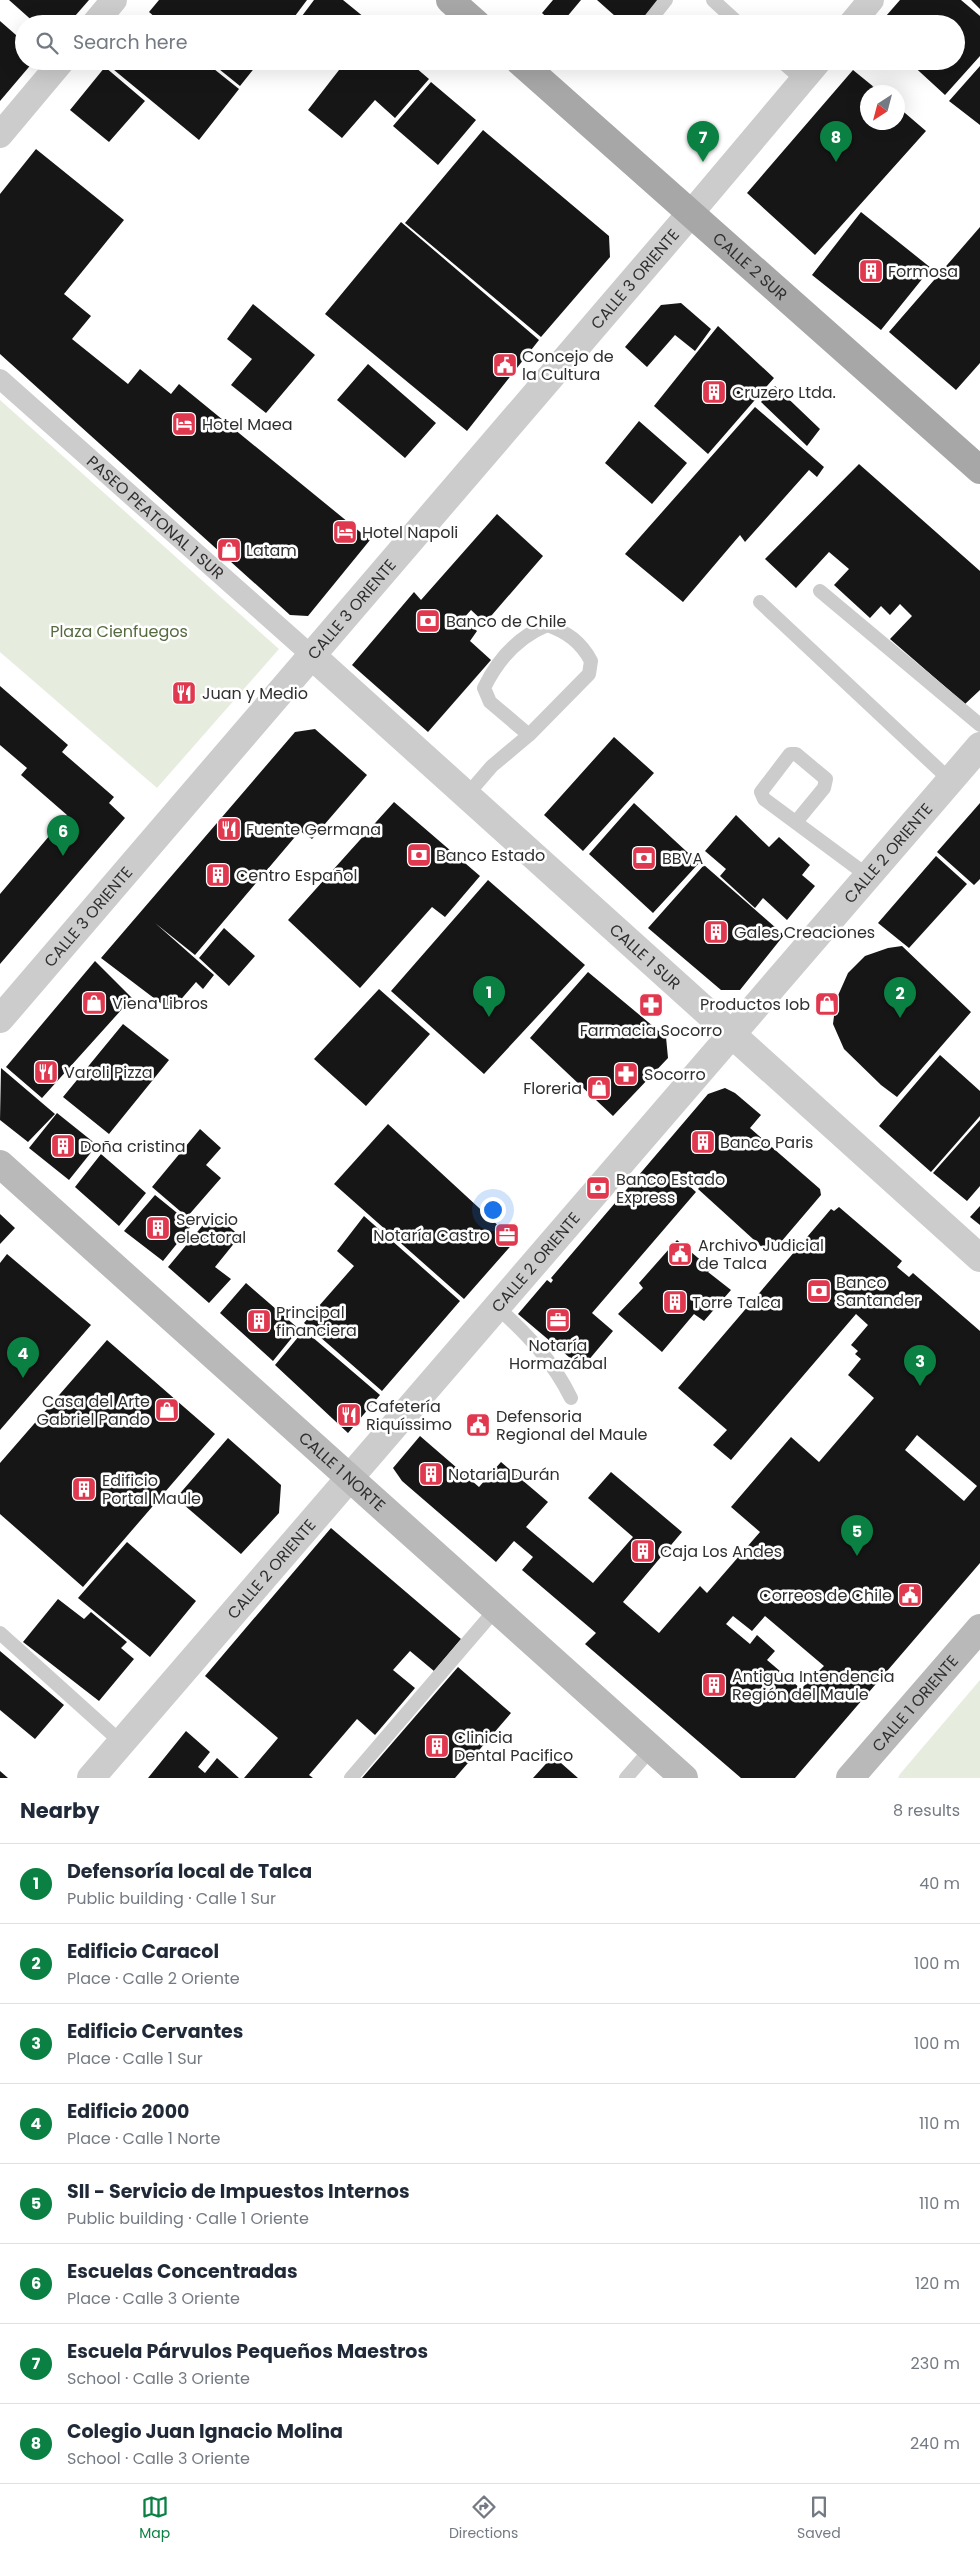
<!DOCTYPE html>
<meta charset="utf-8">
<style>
:root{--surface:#fff;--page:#f6f6f7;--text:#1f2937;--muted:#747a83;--line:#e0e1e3;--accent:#0b8043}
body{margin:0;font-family:Poppins,sans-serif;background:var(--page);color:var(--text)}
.compass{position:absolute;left:860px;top:85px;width:45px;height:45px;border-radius:50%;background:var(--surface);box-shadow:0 5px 20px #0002;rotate:216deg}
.you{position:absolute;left:492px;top:1209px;width:18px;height:18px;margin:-12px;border:4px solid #fff;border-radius:50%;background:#1a73e8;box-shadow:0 0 0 8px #1a73e833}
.badge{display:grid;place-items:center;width:32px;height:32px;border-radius:50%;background:var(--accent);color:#fff;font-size:16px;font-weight:700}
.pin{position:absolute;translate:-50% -41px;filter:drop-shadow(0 1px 2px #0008)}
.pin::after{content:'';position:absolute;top:26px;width:18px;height:15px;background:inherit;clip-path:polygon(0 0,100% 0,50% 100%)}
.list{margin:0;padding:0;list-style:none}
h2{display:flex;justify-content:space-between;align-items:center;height:65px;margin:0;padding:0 20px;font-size:21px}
h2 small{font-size:16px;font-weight:400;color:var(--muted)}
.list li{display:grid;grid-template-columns:32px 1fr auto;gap:15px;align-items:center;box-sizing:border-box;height:80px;padding:0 20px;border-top:1px solid var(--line)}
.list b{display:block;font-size:19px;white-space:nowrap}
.list p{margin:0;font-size:16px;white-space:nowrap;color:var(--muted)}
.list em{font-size:16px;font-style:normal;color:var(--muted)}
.icon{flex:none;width:28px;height:28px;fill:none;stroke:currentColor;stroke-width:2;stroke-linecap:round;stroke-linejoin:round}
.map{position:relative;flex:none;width:980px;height:1778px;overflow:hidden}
.search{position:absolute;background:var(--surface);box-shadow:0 5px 20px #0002;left:15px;right:15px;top:15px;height:55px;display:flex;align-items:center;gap:12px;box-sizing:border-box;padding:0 18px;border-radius:28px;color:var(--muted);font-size:19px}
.sheet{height:705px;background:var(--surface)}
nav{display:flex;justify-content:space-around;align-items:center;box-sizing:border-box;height:70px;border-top:1px solid var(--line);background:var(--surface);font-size:14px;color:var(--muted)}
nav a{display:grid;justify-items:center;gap:2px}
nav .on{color:var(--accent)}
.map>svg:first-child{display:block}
.green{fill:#e6ecde}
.building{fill:#161616;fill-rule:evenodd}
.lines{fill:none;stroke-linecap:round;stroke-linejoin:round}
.service{stroke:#ccc;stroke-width:14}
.pedestrian{stroke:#ccc;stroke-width:20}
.minor{stroke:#ccc;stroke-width:26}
.tertiary{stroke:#ccc;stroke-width:28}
.secondary{stroke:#b9b9b9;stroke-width:28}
.primary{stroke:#a7a7a7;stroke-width:28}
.labels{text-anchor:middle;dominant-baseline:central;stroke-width:5;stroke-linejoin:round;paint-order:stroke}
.street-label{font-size:16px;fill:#2f2f2f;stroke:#fff}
.poi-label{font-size:16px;fill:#2f2f2f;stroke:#fff;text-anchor:start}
.park-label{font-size:16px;fill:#556a3e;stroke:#fff}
</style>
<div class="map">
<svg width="980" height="1778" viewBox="0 0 980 1778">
<rect width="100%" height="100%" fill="#fff"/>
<path class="green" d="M0,400l279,249 -122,139 -157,-136z
M980,1680v98h-82l2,-4z"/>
<path class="building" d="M9,0h80l-21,24h-32z
M159,0h148l-18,24h-126l-14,-12z
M314,0h29l27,22 -1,2h-73z
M553,0h28l-20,24h-7l-12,-11z
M597,0h62l-21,24h-14z
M900,0h61l19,16v40l-35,39 -37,-34h48v-37h-77z
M971,0h9v9z
M147,15l10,9h-17z
M0,21l24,21v19h10l-34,40z
M111,61h93l35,28 -40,51 -91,-75z
M209,61h51l-20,25z
M346,61h62l21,18 -34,39 -20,-18 -33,38 -34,-28z
M980,66v59l-31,-24z
M105,67l40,34 -36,41 -39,-32z
M853,70l27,22h-12v30h30v-15l28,24 -111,124 -68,-62z
M431,82l45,38 -38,45 -45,-39z
M483,130l126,106 1,21 -69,80 -136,-114z
M36,149l88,71 -60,74 27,22 -19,23 56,45 12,-15 31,25 8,-10 191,156 -62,76 -18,-1 -290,-261v-160z
M861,212l70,56 -50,62 -69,-55z
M401,222l138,118 -72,91 -142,-117z
M980,227v136l-24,27 -67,-58z
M681,303l30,26 -16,22 -20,-16 -28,32 -22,-20 36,-42z
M253,304l62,51 -49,58 -35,-28 21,-26 -25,-20z
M718,326l56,52 -66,76 -54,-48z
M368,364l68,59 -31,35 -68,-58z
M775,386l45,43 -13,17 -46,-44z
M755,407l69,60 -7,10 -8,-7 -64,72 -5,-7 -57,67 -58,-48z
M639,421l48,42 -35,41 -47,-41z
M859,464l121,107v119l-15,14 -75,-65 22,-23 -12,-12 -10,11 -9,-9 -11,12 -36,-33 15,-16 -20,-17 -33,36 -31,-29z
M497,514l46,42 -58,67 -14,-13 -8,9 14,12 -7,10 21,19 -63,72 -76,-67 62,-73 7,8z
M0,686l68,59 -6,7 52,45 -5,6 16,15 -125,146v-70l67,-79 -46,-40 6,-7 -27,-23z
M315,729l52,46 -55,64 -12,-8 -105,124 -40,-32 59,52 -11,14 -7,-7 -25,29 -70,-53 194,-226z
M614,737l40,36 -71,78 -39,-36z
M394,802l86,74 -35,41 -13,-10 -72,81 -72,-68z
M634,803l65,60 -46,50 -64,-59z
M980,803v76l-6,6 -37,-33z
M736,815l33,32 10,-10 31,28 -8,10 13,11 -28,34 -24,-22 -8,10 -35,-32 6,-7 -21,-18z
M936,856l31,28 -58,64 -31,-25z
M704,865l80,70 -44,55h-19l-73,-62z
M488,880l97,85 -101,109 -93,-83z
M224,928l31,28 -26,30 -30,-28z
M902,946l69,66 -74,85 -16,-12 -37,-36 -11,-25 3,-24 12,-27 17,-17 23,-8z
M95,961l37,37 -90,100 -36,-31z
M588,972l78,65 2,21 -55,58 -83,-78z
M379,989l51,45 -64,72 -52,-47z
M123,1024l46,36 -60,74 -46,-37z
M940,1055l40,36v25l-49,56 -52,-46z
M1,1068l54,46 -27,28 -28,-22z
M725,1088l10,5 26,22 -11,13 70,61 1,6 -46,54 -10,1 -67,-61 6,-7 -10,-8 -8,9 10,9 -104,121 21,18 -31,37 -64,-54 29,-34 4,3 2,-3 -2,-2 157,-184z
M57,1113l40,32 -28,35 -40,-32z
M980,1120v66l-13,15 -34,-28z
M388,1124l127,117 -51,58 -130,-115z
M200,1129l21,19 -15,17 15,13 -34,39 -35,-30z
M101,1154l45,39 -27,33 -44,-39z
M155,1195l37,30 -29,36 -39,-30z
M980,1206v19l-10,-8z
M839,1207l63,54 -5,6 12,10 4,-4 67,58v232l-185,215h-54l-156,-134 11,-11 -74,-63 11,-13 -19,-16 -18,21 -94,-81 -9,-13 27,-32 59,51 22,-25 47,40 -22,25 67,56 40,-46 -45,-39 23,-26 71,60 -59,70 36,31 41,-47 7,7 53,-61 -29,-25 60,-70 28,25 55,-64 -26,-23 13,-16 -6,-5 3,-3 -7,-6 17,-20 -12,-11 -125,146 -18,-15 14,-15 -49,-42 153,-179 3,2zM917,1435l60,51 -13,15 -59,-51zM733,1616l19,15 13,-15 59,50 -23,23 -34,-29 8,-9 -18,-16 -7,9 -24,-20z
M213,1213l27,23 -25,31 16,12 -22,24 -41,-36z
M0,1214l15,14 -15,16z
M364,1216l96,85 -78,90 -78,-68 50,-57 -17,-15z
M677,1240l34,29 -3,3 23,18 -27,31 -10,-7 -32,38 -44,-38 25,-26 -4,-5z
M7,1254l84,71 -91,105v-167z
M246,1283l53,46 -26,32 -53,-48z
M304,1330l76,65 -32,38 -73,-68z
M107,1340l108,94 -132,153 -83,-73v-51z
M228,1438l53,47 -2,28 -38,41 -65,-56z
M331,1528l130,111 -27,32 -24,-20 -17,19 22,18 -40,47 -18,-16 -48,56 4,3h-69l34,-40 -73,-62z
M127,1542l69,59 -46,56 -72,-59z
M58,1599l26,20 7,-7 36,30 -6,6 13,11 -35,42 -76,-59z
M0,1651l64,54 -29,34 -35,-29z
M458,1667l53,46 -56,65h-93z
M186,1731l24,21 -12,15 7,6 12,-15 22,20h-91z
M553,1756l25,22h-45z
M0,1771l8,7h-8z"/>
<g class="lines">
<path class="service" d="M713,0l26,24
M647,24l19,-24
M781,61l22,19
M820,591l160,134
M760,602l190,178
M467,795l25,-29 37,-31 60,-61 2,-13c-10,-19 -24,-29 -44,-36 -29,12 -49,34 -63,63l6,14 39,33
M796,822l28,-34 2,-9 -30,-25h-6l-29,38 3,7 104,77
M496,1306c31,28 57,55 75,92
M0,1633l121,109
M351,1778l145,-169
M626,1778l25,-29"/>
<path class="pedestrian" id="s1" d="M0,379l311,276"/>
<path class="minor" d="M94,24l20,-24
M851,24l20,-24
M0,135l62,-74
M691,213l128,-152"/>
<g class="tertiary">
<path id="s2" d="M311,655l669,603"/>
<path id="s3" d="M0,1019l691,-806"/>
<path id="s4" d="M91,1778l889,-1032"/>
</g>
<g class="secondary">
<path id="s5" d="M0,1164l684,614"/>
<path id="s6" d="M850,1778l130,-150"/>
</g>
<g class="primary">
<path d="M450,0l27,24"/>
<path id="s7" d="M519,61l461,409"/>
</g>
</g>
<defs>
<symbol id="building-square" viewBox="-11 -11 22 22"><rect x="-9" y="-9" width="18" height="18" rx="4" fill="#e0384f" stroke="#fff"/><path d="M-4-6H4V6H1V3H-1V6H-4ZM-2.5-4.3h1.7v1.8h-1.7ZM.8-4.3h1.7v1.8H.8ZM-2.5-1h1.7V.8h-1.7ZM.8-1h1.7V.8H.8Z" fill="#fff"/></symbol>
<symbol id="civic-square" viewBox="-11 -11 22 22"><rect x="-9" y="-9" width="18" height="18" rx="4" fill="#e0384f" stroke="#fff"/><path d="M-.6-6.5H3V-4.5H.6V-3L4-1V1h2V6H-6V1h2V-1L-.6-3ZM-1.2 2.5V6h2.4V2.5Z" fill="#fff"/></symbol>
<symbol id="hotel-square" viewBox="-11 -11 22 22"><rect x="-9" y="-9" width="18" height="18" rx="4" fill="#e0384f" stroke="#fff"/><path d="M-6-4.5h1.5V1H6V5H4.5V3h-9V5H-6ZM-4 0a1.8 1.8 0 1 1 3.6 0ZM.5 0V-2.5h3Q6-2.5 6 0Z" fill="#fff"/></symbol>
<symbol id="shop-square" viewBox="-11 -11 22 22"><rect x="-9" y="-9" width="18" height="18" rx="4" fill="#e0384f" stroke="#fff"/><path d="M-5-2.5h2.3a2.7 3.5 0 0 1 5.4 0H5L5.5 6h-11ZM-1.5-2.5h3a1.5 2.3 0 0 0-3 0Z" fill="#fff"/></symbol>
<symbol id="bank-square" viewBox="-11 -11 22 22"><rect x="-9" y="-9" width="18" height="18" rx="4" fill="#e0384f" stroke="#fff"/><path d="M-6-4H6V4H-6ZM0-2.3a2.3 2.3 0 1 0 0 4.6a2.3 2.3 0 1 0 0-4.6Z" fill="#fff"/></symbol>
<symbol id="restaurant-square" viewBox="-11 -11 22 22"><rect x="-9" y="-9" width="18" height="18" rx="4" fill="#e0384f" stroke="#fff"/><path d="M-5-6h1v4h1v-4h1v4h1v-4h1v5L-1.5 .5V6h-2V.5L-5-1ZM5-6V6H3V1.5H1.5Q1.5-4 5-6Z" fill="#fff"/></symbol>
<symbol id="pharmacy-square" viewBox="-11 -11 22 22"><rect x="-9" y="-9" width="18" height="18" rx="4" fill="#e0384f" stroke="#fff"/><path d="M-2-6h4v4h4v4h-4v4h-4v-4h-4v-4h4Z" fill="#fff"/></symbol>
<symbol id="office-square" viewBox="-11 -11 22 22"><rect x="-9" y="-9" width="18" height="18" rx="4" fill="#e0384f" stroke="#fff"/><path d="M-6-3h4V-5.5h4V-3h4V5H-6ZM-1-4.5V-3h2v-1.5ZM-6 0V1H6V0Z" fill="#fff"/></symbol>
</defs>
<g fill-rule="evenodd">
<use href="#building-square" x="857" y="257" width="28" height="28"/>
<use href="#civic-square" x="491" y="351" width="28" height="28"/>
<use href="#building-square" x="700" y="378" width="28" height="28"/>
<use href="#hotel-square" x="170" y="410" width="28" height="28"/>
<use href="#hotel-square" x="331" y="518" width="28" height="28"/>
<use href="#shop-square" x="215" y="536" width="28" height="28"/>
<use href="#bank-square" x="414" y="607" width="28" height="28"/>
<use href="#restaurant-square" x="170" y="679" width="28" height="28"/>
<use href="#restaurant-square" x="215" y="815" width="28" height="28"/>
<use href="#bank-square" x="405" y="841" width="28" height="28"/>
<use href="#bank-square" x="630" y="844" width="28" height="28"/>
<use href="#building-square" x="204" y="861" width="28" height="28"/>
<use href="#building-square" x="702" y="918" width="28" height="28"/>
<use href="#shop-square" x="80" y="989" width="28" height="28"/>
<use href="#shop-square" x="813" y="990" width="28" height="28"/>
<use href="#pharmacy-square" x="637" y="991" width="28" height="28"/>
<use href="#restaurant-square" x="32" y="1058" width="28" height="28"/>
<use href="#pharmacy-square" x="612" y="1060" width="28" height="28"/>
<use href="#shop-square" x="585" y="1074" width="28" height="28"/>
<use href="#building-square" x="689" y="1128" width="28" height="28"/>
<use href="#building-square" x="49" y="1132" width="28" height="28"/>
<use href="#bank-square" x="584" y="1174" width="28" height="28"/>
<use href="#building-square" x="144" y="1214" width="28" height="28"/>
<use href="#office-square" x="493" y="1221" width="28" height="28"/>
<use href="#civic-square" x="666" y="1240" width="28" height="28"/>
<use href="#bank-square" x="805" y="1277" width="28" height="28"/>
<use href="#building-square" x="661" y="1288" width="28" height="28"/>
<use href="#office-square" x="544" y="1306" width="28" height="28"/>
<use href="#building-square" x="245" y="1307" width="28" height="28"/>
<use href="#shop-square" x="153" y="1396" width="28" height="28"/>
<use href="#restaurant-square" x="335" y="1401" width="28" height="28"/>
<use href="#civic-square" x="464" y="1411" width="28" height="28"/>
<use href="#building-square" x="417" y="1460" width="28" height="28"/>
<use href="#building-square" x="70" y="1475" width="28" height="28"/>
<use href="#building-square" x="629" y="1537" width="28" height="28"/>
<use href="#civic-square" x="896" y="1581" width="28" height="28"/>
<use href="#building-square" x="700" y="1671" width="28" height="28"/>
<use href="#building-square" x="423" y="1732" width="28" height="28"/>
</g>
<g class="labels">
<g class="street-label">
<text stroke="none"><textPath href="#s7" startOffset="309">CALLE 2 SUR</textPath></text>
<text stroke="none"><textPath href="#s3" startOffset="975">CALLE 3 ORIENTE</textPath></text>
<text stroke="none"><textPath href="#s1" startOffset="208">PASEO PEATONAL 1 SUR</textPath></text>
<text stroke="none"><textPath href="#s3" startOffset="540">CALLE 3 ORIENTE</textPath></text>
<text stroke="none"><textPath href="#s4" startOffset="1221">CALLE 2 ORIENTE</textPath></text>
<text stroke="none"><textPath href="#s3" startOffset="135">CALLE 3 ORIENTE</textPath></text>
<text stroke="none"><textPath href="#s2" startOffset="450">CALLE 1 SUR</textPath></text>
<text stroke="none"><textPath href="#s4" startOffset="681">CALLE 2 ORIENTE</textPath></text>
<text stroke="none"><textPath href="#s5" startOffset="460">CALLE 1 NORTE</textPath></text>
<text stroke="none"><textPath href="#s4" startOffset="276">CALLE 2 ORIENTE</textPath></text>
<text stroke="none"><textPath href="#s6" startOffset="99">CALLE 1 ORIENTE</textPath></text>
</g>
<g class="poi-label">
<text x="888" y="271">Formosa</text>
<text x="522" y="356">Concejo de<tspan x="522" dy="18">la Cultura</tspan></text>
<text x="732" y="392">Cruzero Ltda.</text>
<text x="202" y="424">Hotel Maea</text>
<text x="362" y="532">Hotel Napoli</text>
<text x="246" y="550">Latam</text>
<text x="446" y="621">Banco de Chile</text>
<text x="202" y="693">Juan y Medio</text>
<text x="246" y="829">Fuente Germana</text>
<text x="436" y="855">Banco Estado</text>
<text x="662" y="858">BBVA</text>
<text x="236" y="875">Centro Español</text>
<text x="734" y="932">Gales Creaciones</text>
<text x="112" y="1003">Viena Libros</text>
<text x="810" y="1004" text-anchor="end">Productos Iob</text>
<text x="651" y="1030" text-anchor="middle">Farmacia Socorro</text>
<text x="64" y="1072">Varoli Pizza</text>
<text x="644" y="1074">Socorro</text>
<text x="582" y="1088" text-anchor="end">Floreria</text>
<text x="720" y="1142">Banco Paris</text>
<text x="80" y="1146">Doña cristina</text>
<text x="616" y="1179">Banco Estado<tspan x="616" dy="18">Express</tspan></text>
<text x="176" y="1219">Servicio<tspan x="176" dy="18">electoral</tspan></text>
<text x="490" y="1235" text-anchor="end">Notaría Castro</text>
<text x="698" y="1245">Archivo Judicial<tspan x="698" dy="18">de Talca</tspan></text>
<text x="836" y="1282">Banco<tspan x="836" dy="18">Santander</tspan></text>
<text x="692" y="1302">Torre Talca</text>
<text x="276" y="1312">Principal<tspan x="276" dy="18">financiera</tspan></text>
<text x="558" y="1345" text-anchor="middle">Notaría<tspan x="558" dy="18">Hormazábal</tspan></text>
<text x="150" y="1401" text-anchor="end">Casa del Arte<tspan x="150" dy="18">Gabriel Pando</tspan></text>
<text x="366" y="1406">Cafetería<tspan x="366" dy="18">Riquíssimo</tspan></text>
<text x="496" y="1416">Defensoria<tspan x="496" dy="18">Regional del Maule</tspan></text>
<text x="448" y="1474">Notaria Durán</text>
<text x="102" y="1480">Edificio<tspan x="102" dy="18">Portal Maule</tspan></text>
<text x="660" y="1551">Caja Los Andes</text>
<text x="892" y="1595" text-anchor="end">Correos de Chile</text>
<text x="732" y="1676">Antigua Intendencia<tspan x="732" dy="18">Región del Maule</tspan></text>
<text x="454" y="1737">Clinicia<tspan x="454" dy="18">Dental Pacifico</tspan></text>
</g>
<g class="park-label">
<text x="119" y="631">Plaza Cienfuegos</text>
</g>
</g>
</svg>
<svg class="compass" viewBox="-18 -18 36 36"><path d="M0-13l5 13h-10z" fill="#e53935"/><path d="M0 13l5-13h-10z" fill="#747a83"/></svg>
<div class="you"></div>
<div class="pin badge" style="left:489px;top:1017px">1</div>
<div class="pin badge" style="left:900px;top:1018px">2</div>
<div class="pin badge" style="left:920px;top:1386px">3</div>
<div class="pin badge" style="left:23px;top:1378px">4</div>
<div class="pin badge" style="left:857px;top:1556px">5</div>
<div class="pin badge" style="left:63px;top:856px">6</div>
<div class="pin badge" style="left:703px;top:162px">7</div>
<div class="pin badge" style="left:836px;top:162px">8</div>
<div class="search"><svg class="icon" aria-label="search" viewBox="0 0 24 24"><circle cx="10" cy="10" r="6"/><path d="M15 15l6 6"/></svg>Search here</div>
</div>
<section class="sheet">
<h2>Nearby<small>8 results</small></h2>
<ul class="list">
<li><span class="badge">1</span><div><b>Defensoría local de Talca</b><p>Public building · Calle 1 Sur</p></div><em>40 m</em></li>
<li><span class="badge">2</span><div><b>Edificio Caracol</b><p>Place · Calle 2 Oriente</p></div><em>100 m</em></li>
<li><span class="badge">3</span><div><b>Edificio Cervantes</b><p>Place · Calle 1 Sur</p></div><em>100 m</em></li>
<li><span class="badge">4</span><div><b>Edificio 2000</b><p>Place · Calle 1 Norte</p></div><em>110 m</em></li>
<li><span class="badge">5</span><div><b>SII - Servicio de Impuestos Internos</b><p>Public building · Calle 1 Oriente</p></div><em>110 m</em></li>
<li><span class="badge">6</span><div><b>Escuelas Concentradas</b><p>Place · Calle 3 Oriente</p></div><em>120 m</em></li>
<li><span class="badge">7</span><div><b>Escuela Párvulos Pequeños Maestros</b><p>School · Calle 3 Oriente</p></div><em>230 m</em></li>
<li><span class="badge">8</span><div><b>Colegio Juan Ignacio Molina</b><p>School · Calle 3 Oriente</p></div><em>240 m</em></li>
</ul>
</section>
<nav>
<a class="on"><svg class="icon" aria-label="map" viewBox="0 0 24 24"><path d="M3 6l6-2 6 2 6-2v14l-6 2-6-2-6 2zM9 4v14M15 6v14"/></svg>Map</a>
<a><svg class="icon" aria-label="directions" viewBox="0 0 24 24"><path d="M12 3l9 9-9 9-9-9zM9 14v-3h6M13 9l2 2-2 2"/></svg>Directions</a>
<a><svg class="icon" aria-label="saved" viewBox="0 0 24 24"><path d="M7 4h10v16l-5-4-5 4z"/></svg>Saved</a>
</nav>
